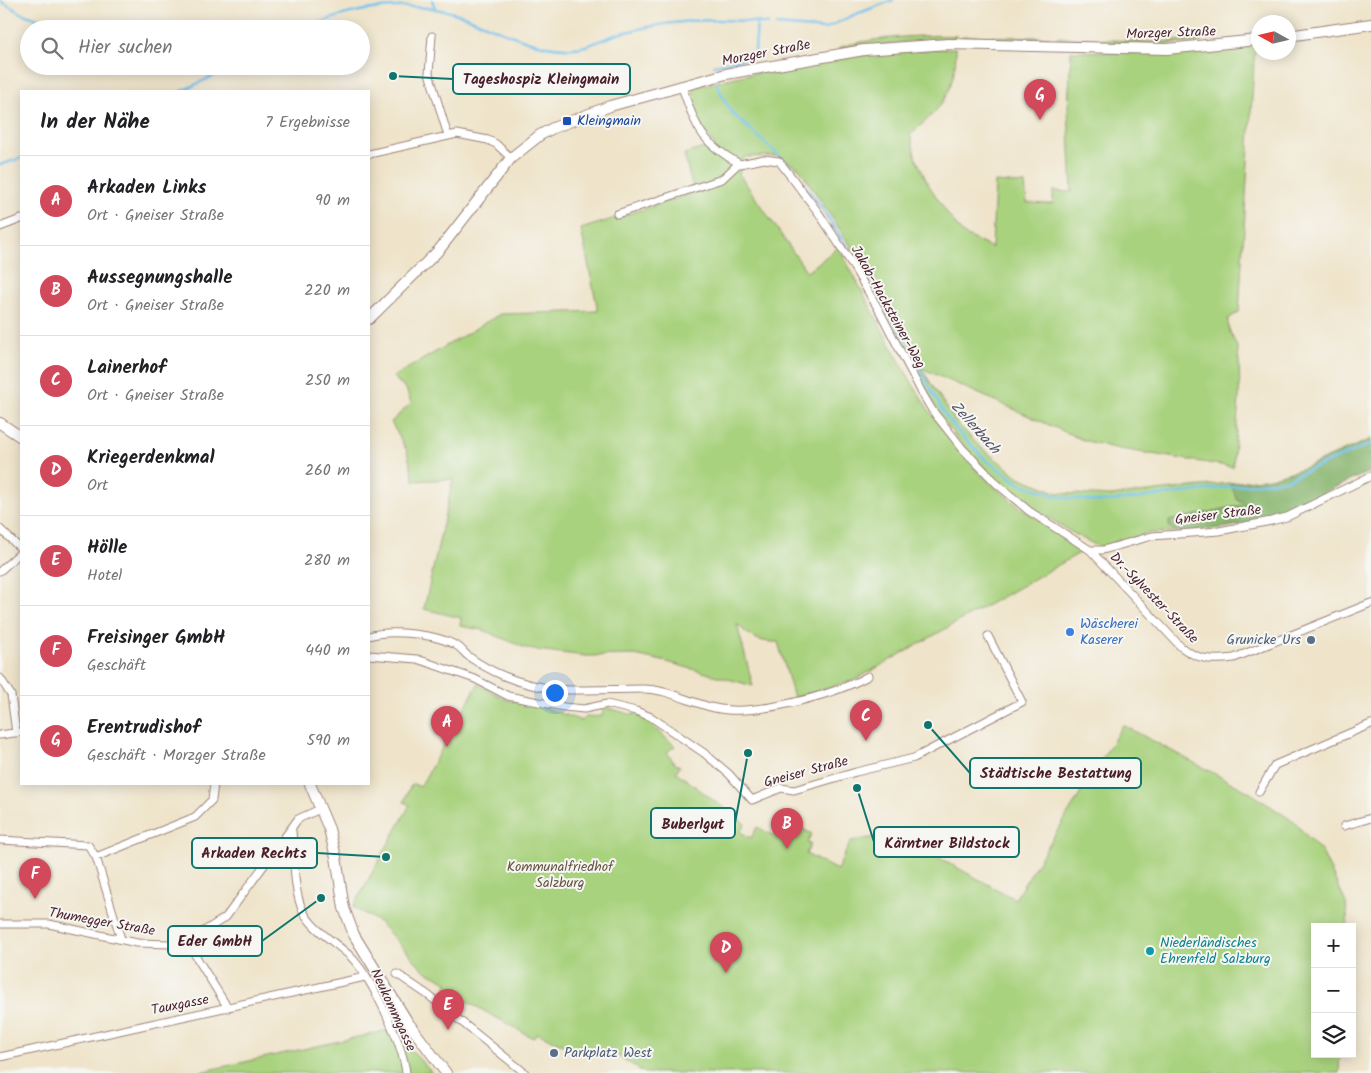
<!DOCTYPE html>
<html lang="de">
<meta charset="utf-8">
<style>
:root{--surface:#fff;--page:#f2f2f2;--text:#202124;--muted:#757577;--line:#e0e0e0;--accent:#d1495b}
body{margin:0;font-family:Kalam,sans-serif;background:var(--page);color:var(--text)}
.controls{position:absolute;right:15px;bottom:15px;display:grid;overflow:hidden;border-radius:0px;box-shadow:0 2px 12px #0003}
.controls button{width:45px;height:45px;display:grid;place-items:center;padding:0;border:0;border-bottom:1px solid var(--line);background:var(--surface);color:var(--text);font:25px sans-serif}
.compass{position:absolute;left:1251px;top:15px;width:45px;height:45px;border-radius:50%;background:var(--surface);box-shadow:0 2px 12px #0003;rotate:278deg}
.you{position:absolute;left:554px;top:692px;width:18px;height:18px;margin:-12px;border:4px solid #fff;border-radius:50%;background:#1a73e8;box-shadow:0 0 0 8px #1a73e833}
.badge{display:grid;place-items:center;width:32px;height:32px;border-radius:50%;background:var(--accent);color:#fff;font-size:16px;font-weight:700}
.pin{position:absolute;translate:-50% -41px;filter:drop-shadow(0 1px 2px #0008)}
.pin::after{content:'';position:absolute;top:26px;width:18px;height:15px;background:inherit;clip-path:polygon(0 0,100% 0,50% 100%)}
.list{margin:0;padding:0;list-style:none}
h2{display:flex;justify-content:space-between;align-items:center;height:65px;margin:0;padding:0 20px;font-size:21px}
h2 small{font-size:16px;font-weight:400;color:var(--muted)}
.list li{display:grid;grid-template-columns:32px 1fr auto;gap:15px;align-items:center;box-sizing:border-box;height:90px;padding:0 20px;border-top:1px solid var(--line)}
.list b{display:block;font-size:19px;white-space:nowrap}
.list p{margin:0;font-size:16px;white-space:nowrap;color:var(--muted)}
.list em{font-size:16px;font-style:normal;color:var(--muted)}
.icon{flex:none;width:28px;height:28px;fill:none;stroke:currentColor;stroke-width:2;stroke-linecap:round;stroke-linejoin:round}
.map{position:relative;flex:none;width:1371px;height:1073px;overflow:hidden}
.search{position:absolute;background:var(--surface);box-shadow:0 2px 12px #0003;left:20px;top:20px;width:350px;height:55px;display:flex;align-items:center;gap:12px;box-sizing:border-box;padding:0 18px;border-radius:28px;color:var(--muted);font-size:19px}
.panel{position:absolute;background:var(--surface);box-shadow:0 2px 12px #0003;left:20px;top:90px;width:350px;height:695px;border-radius:0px}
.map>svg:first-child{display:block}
.green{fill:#a8d27d;stroke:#797854}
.forest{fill:#86b46c;stroke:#686a4c}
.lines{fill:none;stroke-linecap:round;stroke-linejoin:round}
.stream{stroke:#72c1ed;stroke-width:2.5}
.street-casing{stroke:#9c827a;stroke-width:9}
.secondary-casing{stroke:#9c827a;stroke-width:12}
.street{stroke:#fff;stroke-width:7}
.secondary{stroke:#fff;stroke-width:10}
.transit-dot{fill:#1a4fb4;stroke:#f6f6f2;stroke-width:2}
.shop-dot{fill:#3f7fe0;stroke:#f6f6f2;stroke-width:2}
.service-dot{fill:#5c6f8a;stroke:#f6f6f2;stroke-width:2}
.culture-dot{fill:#0f9aa8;stroke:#f6f6f2;stroke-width:2}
.labels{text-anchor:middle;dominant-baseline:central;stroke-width:4;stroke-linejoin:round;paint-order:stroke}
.street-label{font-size:14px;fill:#4a1f2b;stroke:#f6f6f2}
.transit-label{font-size:14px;fill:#164399;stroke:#f6f6f2;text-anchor:start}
.shop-label{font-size:14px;fill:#366cbe;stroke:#f6f6f2;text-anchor:start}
.service-label{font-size:14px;fill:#4e5e75;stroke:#f6f6f2;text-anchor:end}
.park-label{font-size:14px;fill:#654;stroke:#f6f6f2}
.culture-label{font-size:14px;fill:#0d838f;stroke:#f6f6f2;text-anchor:start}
.water-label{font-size:15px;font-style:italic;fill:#565065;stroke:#f6f6f2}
.leader{fill:none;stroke:#0f766e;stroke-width:2}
.callout-dot{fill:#0f766e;stroke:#f6f6f2;stroke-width:2}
.callout{fill:#f6f6f2;stroke:#0f766e;stroke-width:2}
.callout-label{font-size:15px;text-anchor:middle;font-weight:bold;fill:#4a1f2b}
</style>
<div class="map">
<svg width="1371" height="1073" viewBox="0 0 1371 1073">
<rect width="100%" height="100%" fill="#f6f6f2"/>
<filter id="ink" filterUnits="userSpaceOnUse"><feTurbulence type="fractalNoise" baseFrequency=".02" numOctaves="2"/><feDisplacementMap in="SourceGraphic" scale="10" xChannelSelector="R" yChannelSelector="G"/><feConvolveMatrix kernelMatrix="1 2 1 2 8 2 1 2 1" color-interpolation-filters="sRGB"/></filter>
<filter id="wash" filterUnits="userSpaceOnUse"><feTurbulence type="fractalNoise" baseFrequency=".0096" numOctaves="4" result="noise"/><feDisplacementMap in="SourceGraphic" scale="20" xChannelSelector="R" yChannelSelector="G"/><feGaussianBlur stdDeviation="1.12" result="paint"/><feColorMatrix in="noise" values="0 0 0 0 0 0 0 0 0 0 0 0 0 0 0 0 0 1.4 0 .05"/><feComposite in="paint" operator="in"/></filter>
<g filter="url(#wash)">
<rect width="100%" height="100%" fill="#efe4ca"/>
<path class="green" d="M957,36l-3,3 -40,2 -76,8c18,-11 97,-15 119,-13z
M962,36l87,1 1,2h-87z
M1057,37l92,5 52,-2 1,2 -44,3 -101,-5z
M1255,46l-16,266 -11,7c-2,12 9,22 10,33 5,37 -3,78 -5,115l-119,-19 -31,-8 -162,-72 35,54 23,24 40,31 39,16 52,3 120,-13 7,16 10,5 -78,17 8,11 -27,1 -50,14c-50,-22 -126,-80 -156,-126 -24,-37 -44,-78 -64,-117l7,-3 -88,-133 -22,-12 -33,1 -5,17 68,98 31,-25c41,72 74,151 129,213 34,38 76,63 118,90l-230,130 -61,18 -16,-56c-19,1 -28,-5 -41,-18l16,62 -86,-24 -32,-7 -49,1 -58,-7 -45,-19 -23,-4 1,-8 -37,-9 29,-130 -39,2 -7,-30 -16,-29 20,-19 -5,-14 -13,-12 107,-63 98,-3 -17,-82 113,-36 -10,-39 31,-9c-14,-15 -19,-30 -24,-49l5,-9 44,-11 135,-23 81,-5c0,41 -14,62 -46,86l6,24 12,26 21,32 14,18 29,14 3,-66 30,2 2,19 26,1v-13l19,1 -4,-84 3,-57 104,3z
M478,684l29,16 26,3 49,18 4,-4 16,-1 2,-9 29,8 1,-2 20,11 -1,3 22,19 -8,6 8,12 5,2 -4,6 69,52 -5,8 11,6 6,-11 29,15 4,-7 4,1 5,-9 13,7 -5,9 4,1 -5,10 31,16 14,-29 44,-7 120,65 108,-174 126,67 44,29 29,31 24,51 2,24h-33v127h25l-1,19h-694l-35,-22 -37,-2 -36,-16 -4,5 -85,-47 -2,-2 1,-7 -23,-12 -45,-48 -26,-15 57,-102 -6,-3 6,-15 4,-3 6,3z
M389,1030l8,5 35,38h-237z"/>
<path class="forest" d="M1371,439v32l-46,21 -45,25 -57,11 -46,4 -8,-5v-6l77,-17 -9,-5 -7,-16 40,-5 34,-10z"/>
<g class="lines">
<path class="stream" d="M432,0l3,8
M0,1l23,13 45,15
M776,25l49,4 24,-12 44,-17
M307,29c45,-23 107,-29 154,-14 32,12 69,32 104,33 22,2 37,-10 57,-15 49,-13 97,-17 146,-9
M714,65l38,-8 3,-6 2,-29
M717,83l5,13 10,17 56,51 33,43 70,109 52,96 18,23 25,25 33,23 40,14 41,5 32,-3 153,-19 86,-36
M182,91l52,-25
M0,165l21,-7"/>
</g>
</g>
<g filter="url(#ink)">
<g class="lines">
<defs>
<path id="street" d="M432,36l-3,37 19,63
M681,85c16,42 17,56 59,79l24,-5 15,2 39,51 32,49 29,49 43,83 10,17 30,38 35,36 32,27 61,39 91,97c17,13 32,14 53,11l137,-55
M369,154l88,-20 31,6 8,4 15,14
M617,214l105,-35 16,-15
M0,227l21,-8
M0,529l21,20
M1090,550h13l49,-14 67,-5 52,-10 16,-4 84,-41
M0,571l21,-19
M369,636c21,-7 68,-2 88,10 4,2 7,7 11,10 11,8 24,15 36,20 47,20 91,13 139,13 25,0 48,14 72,19 39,9 119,-13 153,-32
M369,655l48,4 58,20 33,17 56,11 20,2 23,-5 29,7 15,6 53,36 25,21 23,26 29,-12 13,2 62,-18 58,-14 108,-56 -34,-66
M0,678l11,17 5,38
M0,735l21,-3
M1259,792l16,-27 96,-41
M1344,826l27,-8
M292,831c2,23 1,60 11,80 10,19 32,31 47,45 21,20 53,88 56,117
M0,840l88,5 8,12
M0,924h49l88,19 33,1 17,-2 39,-25 72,-98 22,-10
M121,939l-25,-82 99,-40 17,-17 2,-16
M187,942l41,66
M397,974l31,21 97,78
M0,1057l365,-80"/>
<path id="secondary" d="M1288,36l83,-12
M369,319l70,-69 72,-92 29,-23 13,-7 57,-22 116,-32 138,-24 84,-6 219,5 91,-9
M0,423l21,14
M310,784l19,45 7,28 8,51 10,27 53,86 39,52"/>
</defs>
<use href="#street" class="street-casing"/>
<use href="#secondary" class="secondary-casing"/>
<use href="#street" class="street"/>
<use href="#secondary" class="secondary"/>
</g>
</g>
<rect class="transit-dot" x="562" y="116" width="10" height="10" rx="2.5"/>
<circle class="shop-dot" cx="1070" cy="632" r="5"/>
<g class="service-dot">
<circle cx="1311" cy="640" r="5"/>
<circle cx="554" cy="1053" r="5"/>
</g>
<circle class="culture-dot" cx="1150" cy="951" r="5"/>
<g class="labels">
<g class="street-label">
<text transform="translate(1171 33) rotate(-2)">Morzger Straße</text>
<text transform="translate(766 53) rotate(-11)">Morzger Straße</text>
<text transform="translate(888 307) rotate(61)">Jakob-Hacksteiner-Weg</text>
<text transform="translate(1218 515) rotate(-7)">Gneiser Straße</text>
<text transform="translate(1154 598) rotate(46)">Dr.-Sylvester-Straße</text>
<text transform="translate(806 772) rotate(-15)">Gneiser Straße</text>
<text transform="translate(102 922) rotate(10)">Thumegger Straße</text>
<text transform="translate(180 1005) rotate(-11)">Tauxgasse</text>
<text transform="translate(393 1010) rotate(65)">Neukommgasse</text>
</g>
<g class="transit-label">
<text x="577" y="121">Kleingmain</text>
</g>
<g class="shop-label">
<text x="1080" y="624">Wäscherei<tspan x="1080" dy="16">Kaserer</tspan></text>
</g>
<g class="service-label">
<text x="1301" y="640">Grunicke Urs</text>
<text x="564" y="1053" text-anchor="start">Parkplatz West</text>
</g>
<g class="park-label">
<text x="560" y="867">Kommunalfriedhof<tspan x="560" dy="16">Salzburg</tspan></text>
</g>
<g class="culture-label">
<text x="1160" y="943">Niederländisches<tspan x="1160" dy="16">Ehrenfeld Salzburg</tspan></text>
</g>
<g class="water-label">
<text transform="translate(975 428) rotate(48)">Zellerbach</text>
</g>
</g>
<path class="leader" d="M393 76L453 79M928 725L970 773M748 753L735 823M857 788L874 842M386 857L317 853M321 898L262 941"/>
<g class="callout-dot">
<circle cx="393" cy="76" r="5"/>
<circle cx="928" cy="725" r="5"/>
<circle cx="748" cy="753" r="5"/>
<circle cx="857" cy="788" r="5"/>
<circle cx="386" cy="857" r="5"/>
<circle cx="321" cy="898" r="5"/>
</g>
<g class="callout">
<rect x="453" y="64" width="177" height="30" rx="5"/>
<rect x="970" y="758" width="171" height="30" rx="5"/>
<rect x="651" y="808" width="84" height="30" rx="5"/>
<rect x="874" y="827" width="145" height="30" rx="5"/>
<rect x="192" y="838" width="125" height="30" rx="5"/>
<rect x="168" y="926" width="94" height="30" rx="5"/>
</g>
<g class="callout-label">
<text x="541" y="84">Tageshospiz Kleingmain</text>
<text x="1056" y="778">Städtische Bestattung</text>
<text x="693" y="829">Buberlgut</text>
<text x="947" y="848">Kärntner Bildstock</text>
<text x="254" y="858">Arkaden Rechts</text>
<text x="215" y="946">Eder GmbH</text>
</g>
</svg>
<div class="controls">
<button>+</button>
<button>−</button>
<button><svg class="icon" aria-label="layers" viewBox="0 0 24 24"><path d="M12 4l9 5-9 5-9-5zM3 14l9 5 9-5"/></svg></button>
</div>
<svg class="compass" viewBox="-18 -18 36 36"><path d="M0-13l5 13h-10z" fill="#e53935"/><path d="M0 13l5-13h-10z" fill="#757577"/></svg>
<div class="you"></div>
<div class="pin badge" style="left:447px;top:747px">A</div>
<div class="pin badge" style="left:787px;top:849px">B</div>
<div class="pin badge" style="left:866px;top:741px">C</div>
<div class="pin badge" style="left:726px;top:973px">D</div>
<div class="pin badge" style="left:448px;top:1030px">E</div>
<div class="pin badge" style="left:35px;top:899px">F</div>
<div class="pin badge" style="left:1040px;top:120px">G</div>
<div class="search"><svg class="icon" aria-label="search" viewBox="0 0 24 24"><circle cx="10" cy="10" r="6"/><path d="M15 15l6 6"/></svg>Hier suchen</div>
<section class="panel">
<h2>In der Nähe<small>7 Ergebnisse</small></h2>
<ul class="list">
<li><span class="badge">A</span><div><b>Arkaden Links</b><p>Ort · Gneiser Straße</p></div><em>90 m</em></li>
<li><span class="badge">B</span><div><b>Aussegnungshalle</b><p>Ort · Gneiser Straße</p></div><em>220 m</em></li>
<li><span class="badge">C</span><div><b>Lainerhof</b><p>Ort · Gneiser Straße</p></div><em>250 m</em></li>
<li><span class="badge">D</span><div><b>Kriegerdenkmal</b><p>Ort</p></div><em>260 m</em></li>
<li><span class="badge">E</span><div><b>Hölle</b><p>Hotel</p></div><em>280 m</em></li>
<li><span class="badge">F</span><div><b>Freisinger GmbH</b><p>Geschäft</p></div><em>440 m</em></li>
<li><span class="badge">G</span><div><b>Erentrudishof</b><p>Geschäft · Morzger Straße</p></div><em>590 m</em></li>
</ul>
</section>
</div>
